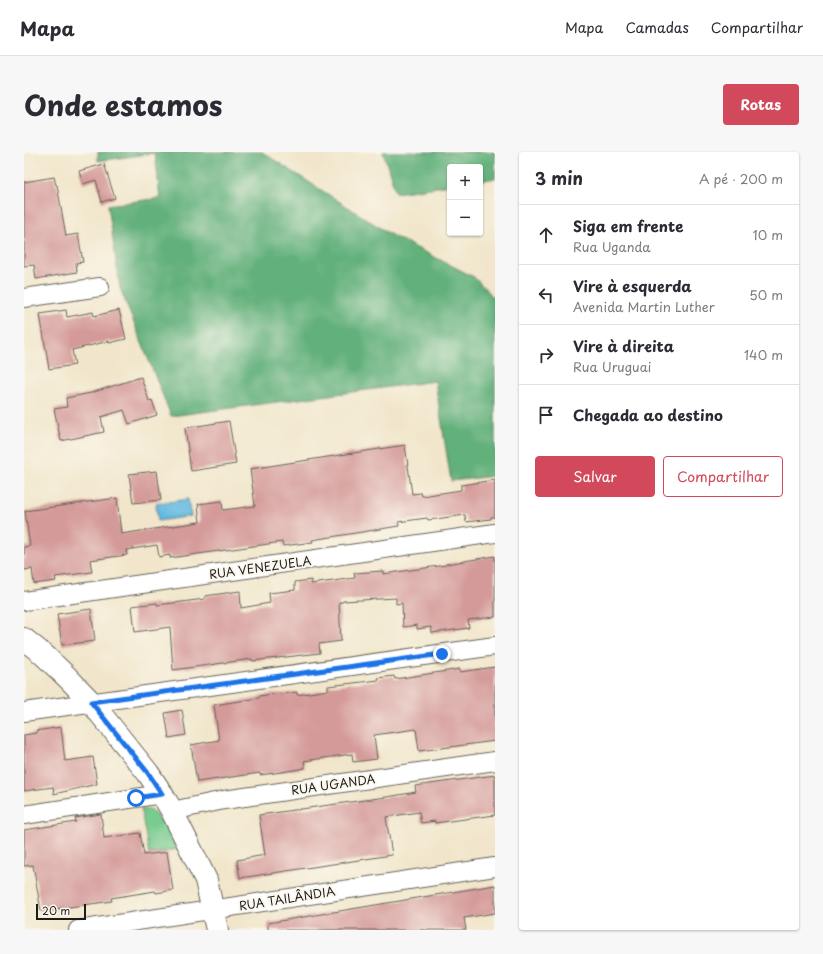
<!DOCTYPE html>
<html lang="pt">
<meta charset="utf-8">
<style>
:root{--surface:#fff;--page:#f7f7f7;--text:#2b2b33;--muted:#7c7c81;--line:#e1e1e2;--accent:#d1495b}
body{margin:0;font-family:"Playpen Sans",sans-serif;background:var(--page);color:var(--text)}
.controls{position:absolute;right:12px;top:12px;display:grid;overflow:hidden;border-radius:4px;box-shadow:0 1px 3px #0004}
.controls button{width:36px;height:36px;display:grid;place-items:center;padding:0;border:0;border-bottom:1px solid var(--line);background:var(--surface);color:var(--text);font:20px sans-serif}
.scale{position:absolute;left:12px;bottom:10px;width:50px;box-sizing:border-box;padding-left:4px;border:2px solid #1c1c1c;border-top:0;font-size:11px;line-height:14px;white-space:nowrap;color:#1c1c1c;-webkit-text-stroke:3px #fbf7ec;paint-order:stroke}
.stop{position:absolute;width:12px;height:12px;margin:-9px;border:3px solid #1a73e8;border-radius:50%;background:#fff}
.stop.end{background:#1a73e8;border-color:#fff;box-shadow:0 1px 4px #0008}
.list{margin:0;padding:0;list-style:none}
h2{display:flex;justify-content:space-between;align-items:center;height:52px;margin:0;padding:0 16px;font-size:17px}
h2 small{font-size:13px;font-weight:400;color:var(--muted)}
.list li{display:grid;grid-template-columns:26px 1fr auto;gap:12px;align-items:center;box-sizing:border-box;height:60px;padding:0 16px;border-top:1px solid var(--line)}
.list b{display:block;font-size:15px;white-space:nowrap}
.list p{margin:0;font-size:13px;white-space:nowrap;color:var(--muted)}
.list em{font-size:13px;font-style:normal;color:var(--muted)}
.actions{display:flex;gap:8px;padding:12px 16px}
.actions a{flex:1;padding:9px 0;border:1px solid var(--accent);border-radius:4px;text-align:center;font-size:14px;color:var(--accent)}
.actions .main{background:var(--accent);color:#fff}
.icon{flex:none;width:22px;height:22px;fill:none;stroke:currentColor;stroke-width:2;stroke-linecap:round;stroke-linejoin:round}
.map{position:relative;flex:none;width:471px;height:778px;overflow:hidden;border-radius:4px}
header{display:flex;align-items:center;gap:24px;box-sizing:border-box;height:56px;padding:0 20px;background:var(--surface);border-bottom:1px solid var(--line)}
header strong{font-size:19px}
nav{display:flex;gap:22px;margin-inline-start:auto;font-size:14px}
.intro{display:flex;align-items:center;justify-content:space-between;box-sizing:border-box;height:96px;padding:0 24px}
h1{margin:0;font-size:28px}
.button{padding:10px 18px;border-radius:4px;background:var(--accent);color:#fff;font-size:14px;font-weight:700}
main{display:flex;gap:24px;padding:0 24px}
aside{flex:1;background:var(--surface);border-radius:4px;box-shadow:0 1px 3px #0004}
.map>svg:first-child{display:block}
.green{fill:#78cc8f;stroke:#4a7456}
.forest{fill:#62b07a;stroke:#3f664b}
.water{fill:#64bae1;stroke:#406b7e}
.building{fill:#d49a99}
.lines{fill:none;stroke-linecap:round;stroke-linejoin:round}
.minor-casing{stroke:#676359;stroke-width:20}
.major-casing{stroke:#676359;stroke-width:24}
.minor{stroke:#fff;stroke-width:18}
.major{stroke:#fff;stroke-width:22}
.route{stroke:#1a73e8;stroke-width:5}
.labels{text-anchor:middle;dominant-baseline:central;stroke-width:4;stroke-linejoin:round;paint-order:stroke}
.street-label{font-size:12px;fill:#1c1c1c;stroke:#fbf7ec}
</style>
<header>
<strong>Mapa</strong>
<nav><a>Mapa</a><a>Camadas</a><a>Compartilhar</a></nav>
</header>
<div class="intro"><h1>Onde estamos</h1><a class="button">Rotas</a></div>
<main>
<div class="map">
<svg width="471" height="778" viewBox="0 0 471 778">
<rect width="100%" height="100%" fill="#fbf7ec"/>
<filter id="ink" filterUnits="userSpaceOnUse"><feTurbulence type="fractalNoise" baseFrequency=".025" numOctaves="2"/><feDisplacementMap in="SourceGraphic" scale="8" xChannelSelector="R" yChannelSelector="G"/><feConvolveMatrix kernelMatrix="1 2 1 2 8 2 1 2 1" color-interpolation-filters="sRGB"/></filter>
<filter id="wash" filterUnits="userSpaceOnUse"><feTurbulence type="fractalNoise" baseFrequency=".012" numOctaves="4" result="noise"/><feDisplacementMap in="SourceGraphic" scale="16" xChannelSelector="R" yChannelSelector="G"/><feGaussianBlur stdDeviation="0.9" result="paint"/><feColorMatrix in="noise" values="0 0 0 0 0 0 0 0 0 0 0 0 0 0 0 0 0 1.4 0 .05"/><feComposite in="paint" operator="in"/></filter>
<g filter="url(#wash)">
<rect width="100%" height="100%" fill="#f1e6cb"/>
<path class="green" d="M117,657l10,1 15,17 11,22 -28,5z"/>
<path class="forest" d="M74,0h164l131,84 81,41 21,22v177l-44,5 -16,-100 -264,35 -51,-128 -12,-83 52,-7 -5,-45 -57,8z
M359,0h112v26l-15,3v-14h-30v18l-54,8z"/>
<path class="water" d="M164,347l3,17 -33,5 -2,-17z"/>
<g id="blocks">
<path class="building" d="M80,12l11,34 -13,4 -6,-22 -13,4 -4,-13z
M30,25l2,8h1l9,51 12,-2 5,28 -7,1 1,9 -41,7 -2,-14 -10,1v-84z
M42,158l1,7 26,-5 1,4 25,-6 7,29 -17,4v-2l-37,9 3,15 -26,4 -9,-55z
M117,225l8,24 3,-1 5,15 -28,9 -5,-14 -23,7 3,15 -43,9 -7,-32 13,-2 -1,-9 25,-5z
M205,269l7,43 -45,7 -6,-43z
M381,293l7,49 9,-1 1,3 39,-6v-5l34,-5v37h-4v2l-25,3 -1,-7 -37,5 -1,-2 -29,4 1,4 -87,14 1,2 -30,4 -1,-4 -112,16v-3l-11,2 -2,-12 -31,5 1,5 -37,5 2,12 -37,5 1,4 -22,3 -2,-15 -8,1v-23l6,-1 -5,-35 92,-13 4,36 79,-12 -2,-18 24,-3 1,9 32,-4 -5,-37z
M133,319l4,29 -28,3 -4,-29z
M471,404v61l-27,3 1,8 -37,5 -1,-6 -14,2v-4l-14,2 -1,-24 -6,1v-6l-53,3v1h-4l2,39 -22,3 1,9 -68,8v-2l-79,11 -3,-43 -35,5 -3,-26 25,-3v2l48,-6v-3l35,-5 1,17 29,-5 -1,-10 26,-3v-8l16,-2v4l44,-6 -1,-5 29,-2v3l63,-9v-1z
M67,457l4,32 -33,4 -5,-31z
M471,515v74l-76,10 -3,-22 -42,6 3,24 -24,3 -1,-8 -48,7 1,7 -23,4 -22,3v-2l-63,9 -6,-37 28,-5 -5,-35 45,-7v-2l21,-3v1l17,-2v3l31,-5v-4l51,-6 -1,-2 16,-2 1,3 65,-10v3z
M158,558l4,25 -17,3 -4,-25z
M37,575l4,34 28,-4 4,27 -43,10 -1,-7 -29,4v-56l12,-2v-2z
M471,623v40l-60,8v-2l-14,2 -2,-11 -33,5 6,38 -152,23 -3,-18 28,-5 -6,-40 134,-19 23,-4 -1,-6z
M77,662l3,24 36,-5 4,22 23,-3 6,38 -17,3 -1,-2 -44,7 1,3 -71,10 -8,-46 -9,1v-36l52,-8 -1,-4z
M471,733v28l-31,5 2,12h-198v-7z"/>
</g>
</g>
<g filter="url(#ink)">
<use href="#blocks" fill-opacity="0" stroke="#676359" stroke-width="1"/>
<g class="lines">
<defs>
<path id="minor" d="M0,146l76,-11
M0,449l471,-68
M0,560l471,-66
M148,659l52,-11 271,-39
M0,663l138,-21
M54,778l417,-63"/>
<path id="major" d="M0,487l20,16 24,23 23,24 57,71 14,21 10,17 34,69 11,50"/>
</defs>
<use href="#minor" class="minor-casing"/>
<use href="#major" class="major-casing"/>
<use href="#minor" class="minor"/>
<use href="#major" class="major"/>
</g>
</g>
<g class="lines" filter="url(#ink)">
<path class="route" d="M112,646l26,-4 -14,-21 -57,-71 351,-48"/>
</g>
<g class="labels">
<g class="street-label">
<text transform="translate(236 415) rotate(-8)">RUA VENEZUELA</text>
<text transform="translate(309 632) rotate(-8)">RUA UGANDA</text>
<text transform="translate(263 746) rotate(-9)">RUA TAILÂNDIA</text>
</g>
</g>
</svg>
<div class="controls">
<button>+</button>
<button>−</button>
</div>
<div class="scale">20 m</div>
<div class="stop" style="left:112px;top:646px"></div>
<div class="stop end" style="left:418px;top:502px"></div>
</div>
<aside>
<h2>3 min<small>A pé · 200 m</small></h2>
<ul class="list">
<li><svg class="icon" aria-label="ahead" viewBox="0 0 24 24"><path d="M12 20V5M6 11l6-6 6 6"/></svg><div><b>Siga em frente</b><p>Rua Uganda</p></div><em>10 m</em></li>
<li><svg class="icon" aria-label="left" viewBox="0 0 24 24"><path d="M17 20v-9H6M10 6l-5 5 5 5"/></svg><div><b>Vire à esquerda</b><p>Avenida Martin Luther</p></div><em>50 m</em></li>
<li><svg class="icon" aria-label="right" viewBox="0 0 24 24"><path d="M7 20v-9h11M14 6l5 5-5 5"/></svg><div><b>Vire à direita</b><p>Rua Uruguai</p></div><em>140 m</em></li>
<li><svg class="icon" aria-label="arrive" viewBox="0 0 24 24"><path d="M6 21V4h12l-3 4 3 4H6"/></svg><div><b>Chegada ao destino</b></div></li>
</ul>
<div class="actions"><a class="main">Salvar</a><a>Compartilhar</a></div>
</aside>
</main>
